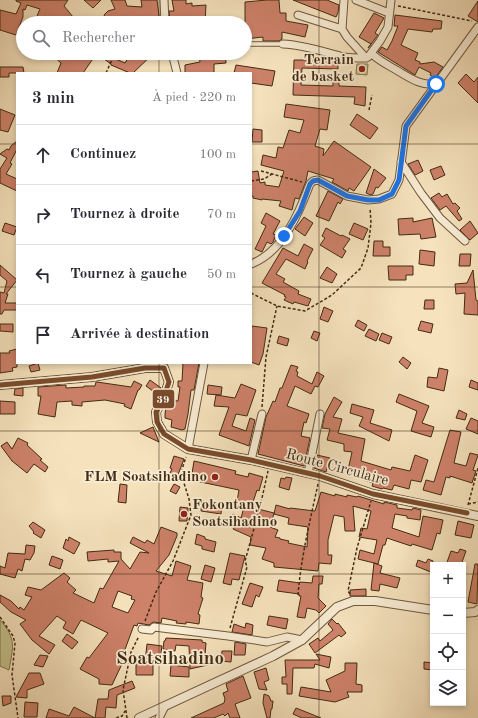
<!DOCTYPE html>
<html lang="fr">
<meta charset="utf-8">
<style>
:root{--surface:#fff;--page:#f2f2f3;--text:#2b2b33;--muted:#7c7c81;--line:#e1e1e2}
body{margin:0;font-family:"Old Standard TT",serif;background:var(--page);color:var(--text)}
.controls{position:absolute;right:12px;bottom:12px;display:grid;overflow:hidden;border-radius:0px;box-shadow:0 2px 6px #0003}
.controls button{width:36px;height:36px;display:grid;place-items:center;padding:0;border:0;border-bottom:1px solid var(--line);background:var(--surface);color:var(--text);font:20px sans-serif}
.stop{position:absolute;width:12px;height:12px;margin:-9px;border:3px solid #1a73e8;border-radius:50%;background:#fff}
.stop.end{background:#1a73e8;border-color:#fff;box-shadow:0 1px 4px #0008}
.list{margin:0;padding:0;list-style:none}
h2{display:flex;justify-content:space-between;align-items:center;height:52px;margin:0;padding:0 16px;font-size:17px}
h2 small{font-size:13px;font-weight:400;color:var(--muted)}
.list li{display:grid;grid-template-columns:26px 1fr auto;gap:12px;align-items:center;box-sizing:border-box;height:60px;padding:0 16px;border-top:1px solid var(--line)}
.list b{display:block;font-size:15px;white-space:nowrap}
.list em{font-size:13px;font-style:normal;color:var(--muted)}
.icon{flex:none;width:22px;height:22px;fill:none;stroke:currentColor;stroke-width:2;stroke-linecap:round;stroke-linejoin:round}
.map{position:relative;flex:none;width:478px;height:718px;overflow:hidden}
.search{position:absolute;background:var(--surface);box-shadow:0 2px 6px #0003;left:16px;top:16px;width:236px;height:44px;display:flex;align-items:center;gap:10px;box-sizing:border-box;padding:0 14px;border-radius:22px;color:var(--muted);font-size:15px}
.panel{position:absolute;background:var(--surface);box-shadow:0 2px 6px #0003;left:16px;top:72px;width:236px;height:292px;border-radius:0px}
.map>svg:first-child{display:block}
.green{fill:#c4c18c;stroke:#82764f}
.building{fill:#ce826a;stroke:#412b12;fill-rule:evenodd}
.lines{fill:none;stroke-linecap:round;stroke-linejoin:round}
.service-casing{stroke:#6e593d;stroke-width:5.5}
.minor-casing{stroke:#6e593d;stroke-width:9}
.tertiary-casing{stroke:#6e593d;stroke-width:10}
.path{stroke:#412b12;stroke-width:1.5;stroke-dasharray:3 2;stroke-linecap:butt}
.service{stroke:#f9edd5;stroke-width:3.5}
.minor{stroke:#f9edd5;stroke-width:7}
.tertiary{stroke:#f9edd5;stroke-width:8}
.bus-1-casing{stroke:#f9edd5;stroke-width:8}
.bus-1{stroke:#7a4b2a;stroke-width:5}
.route{stroke:#1a73e8;stroke-width:5}
.grid{fill:none;stroke:#412b12;stroke-width:1;stroke-opacity:0.55}
.poi-dot{fill:#8f2418;stroke:#f9edd5;stroke-width:1.5}
.labels{text-anchor:middle;dominant-baseline:central;stroke-width:3.5;stroke-linejoin:round;paint-order:stroke}
.poi-label{font-size:15px;font-weight:bold;fill:#412b12;stroke:#f9edd5;text-anchor:end}
.street-label{font-size:15px;fill:#412b12;stroke:#f9edd5}
.district-label{font-size:19px;font-weight:bold;fill:#412b12;stroke:#f9edd5}
.line-badge{stroke:#f9edd5;stroke-width:1.5}
.badge-label{font-size:11px;text-anchor:middle;font-weight:bold;fill:#fff}
</style>
<div class="map">
<svg width="478" height="718" viewBox="0 0 478 718">
<rect width="100%" height="100%" fill="#f6e3be"/>
<filter id="stains"><feTurbulence type="fractalNoise" baseFrequency=".005" numOctaves="4"/><feColorMatrix values="0 0 0 0 .2 0 0 0 0 .09 0 0 0 0 .02 0 0 0 .5 -.17"/></filter>
<radialGradient id="worn" r=".72"><stop offset=".6" stop-color="#630" stop-opacity="0"/><stop offset="1" stop-color="#630" stop-opacity=".3"/></radialGradient>
<path class="green" d="M357,64h11l-1,11 -11,-1z
M0,620c17,19 13,27 9,50l-9,-4z"/>
<path class="building" d="M16,0h52l-4,6 14,17h-15l-4,-5 -3,5h-4l-15,-7 3,-7 -13,-4 -2,5 -2,-1v8l-7,18 -16,-5v-20l16,4 5,-11 -5,-2z
M84,0h17l-8,8z
M111,0h14l2,6 15,1 -1,-7h16l3,23h-36v-3l-8,3h-8l-4,-8 4,-4 7,-2z
M172,0h14v4l6,-1v3l14,-1 -1,18h-10v-3l-25,2 -1,-11h5z
M267,0h12l1,13h6v8l22,4 -3,12 -23,-5v7l-3,2h-16v-4l-18,2v-37z
M293,0h34l12,5 -1,8 -2,4z
M478,1v21l-10,-6z
M374,13l10,5 -9,15 3,2 -10,13 3,-4 -12,-7z
M395,15l47,6 -1,8h-8l-1,3 -24,-3 -7,16 17,8 -3,7 5,2v2l14,-2 9,5 -8,11 -5,-3 1,-2 -12,-6 -4,8 -37,-23 4,-5 5,3 5,-9 6,-15h-4z
M50,53h11l7,6 4,-6h25l-14,20h-26l4,-10z
M101,53l24,10 6,-10h23l-21,20h-3l-19,-8v-1l-11,-8z
M199,53h7l11,6 -1,-6h9l1,10 -12,1v9h-29v-8l15,-3z
M310,57h15l3,1v3h10v8l-36,-1 -1,17 32,1v-4h6v4l27,1 -1,19 -11,-2 1,-7 -62,-2 1,-35h16z
M236,65l39,6 -3,15 -21,-3v-10h-17z
M0,67h23l1,6h-15v4h-9z
M466,74l8,8 4,-5v26l-20,-20z
M286,104l44,6 -3,20 -7,-1 -5,17 9,3 -1,7 11,-15 37,26 -17,24 -5,-3 -1,3 -16,-9 2,-3 -26,-8 -2,10 -7,18 -4,-1 -3,12 -13,-4 2,-5 -19,-2v1l-9,-2v-2h-2v-24l7,-1 2,12 5,-1v3l14,2 5,-16 -23,-6 2,-10 13,3 2,-11 5,1 6,-18 11,3 4,-13 -20,-3z
M0,109l15,6 -7,17 -8,-2z
M357,114l21,14 -8,11 -20,-14z
M253,129l9,1v12h-10z
M17,141v8l-7,14 2,1 -6,10 11,5v12l-17,-8v-14l7,-11 -7,-4 7,-5 2,1 2,-4z
M418,160l5,11 -8,4 -7,-11z
M441,166l4,9 -11,5 -4,-10z
M374,169l12,9 -8,10 -2,-1 -3,7 -2,1 -5,-2z
M328,191l15,8 -3,5 -2,-2 -9,19 -13,-5z
M439,193l3,4 5,-3 6,10 2,-1 5,5 -3,3 5,8 -3,2 -13,-15 -6,4 -9,-12z
M266,213l14,8 -7,13 3,1 -3,7 -2,2 -4,-2 -5,10 -7,-3 11,-23 -5,-3z
M304,217l9,6 -8,13 -10,-7z
M413,218v4l19,-4 4,19 -15,2 -1,-5 -21,1 -1,-16z
M470,221l8,12 -8,7 -10,-10z
M5,223l12,4 -3,8 -12,-4z
M354,223l14,6 -5,11 -14,-6z
M326,228l15,8 1,-1 8,4 -7,10 3,2 -4,7 -22,-13 5,-7 -3,-2z
M374,241h9v6h7v9h-17z
M304,244l9,5 -6,12 1,1 -3,7 -19,-10 -10,15 9,5 -2,3 16,9 -1,3 13,5 -3,7 -14,-4 -1,2 -9,-4 2,-3 -2,-1 1,-1 -23,-12 21,-35 15,8z
M420,250l15,2 -1,14 -15,-2z
M460,254h11l-1,12h-11z
M0,265l17,15 -11,14h2l-3,9h12v7h-13l-2,4h-2v-22l4,1 3,-12 -7,-6z
M388,266h25v9h-7v5h-17z
M327,267l10,7 -5,9 -12,-5z
M473,270l3,30 2,1v14l-14,-1 1,-21 -9,1 -1,-10 12,-1z
M425,300h9v9h-10z
M324,307l9,4 -5,11 -8,-3z
M358,320l9,5 -3,6 -9,-5z
M421,321l12,3 -2,9 -13,-3z
M0,324h13v8l-13,-1z
M252,326l15,2 -4,26 -4,11 -8,-3v-30z
M369,329l10,5 -3,7 -11,-5z
M314,331l6,2 -3,8 -6,-3z
M382,333l10,4 -3,7 -10,-4z
M279,336l10,3 -2,7 -10,-3z
M17,349v18l-5,1 1,3 -13,2v-20h10l-1,-2z
M403,357l8,6 -4,6 -8,-7z
M38,363l2,7 -9,2 -2,-6z
M183,363h16l-5,27h-3l-3,24 -3,15 -3,1 -11,-3 1,-7 -7,-2v-4l1,-8 2,-6 10,1 2,-14h-2v-6h4z
M291,365l7,2 -2,4 2,1 -1,4 15,8 5,-12 7,4 -6,11 -3,-1 -4,8 -16,-8 -8,20 22,8 -3,9 -2,-1 -3,14 9,2 -6,28 -46,-12 8,-37 7,-16 2,1 5,-14h2z
M439,368l9,2 -4,21 -17,-4 1,-10 9,1z
M150,380l11,8 -4,6 -11,-8z
M471,380l7,3v7l-9,-3z
M134,381l8,4 -3,5h-1l-7,19 -7,-3 1,-2 -20,-4 -23,2v4l-10,-1v-4l-15,1 -2,15 -17,-3 3,-18h-3v-9l28,-2v3l18,-1v-1h11l1,-4h1l34,5z
M241,384l15,6 -9,26 -11,-2 -4,12 14,5 4,-13 5,2 -6,26 -30,-11 10,-28 -15,-1 2,-11 19,3z
M208,385l14,2 -1,8 -14,-1z
M23,388v8l-9,-1 1,-6z
M399,394l30,12 -7,17 12,4 -3,10 -20,-6 6,-20 -21,-9z
M334,397l8,5 -9,15 9,2 -4,14 27,6 -4,22 30,9 1,-3 18,4 5,-16 13,5 -7,22 -10,-2 -2,9 -15,-4 -2,5 -9,-2 -1,1 -10,-3 1,-3 -9,-3 2,-6 -18,-4 4,-18 -8,-1v-7l-17,-4 3,-11 -8,-1 3,-14z
M0,401l15,1v12h-15z
M352,404l22,6 -4,13 22,7 -3,11 -30,-15 4,-9 -13,-4z
M459,410l8,4 -2,6 -9,-2z
M471,418l7,3v13l-12,-5z
M153,427l6,15 -19,-9z
M450,430l11,2 -7,31 12,3 4,-13 8,2 -5,15 3,1 -4,12 -22,-7v2l-4,-1 -5,18 -18,-5 3,-10 8,2z
M18,438l10,5 -1,2 15,14 -2,1 8,7 -3,5 -11,-8 -7,9 -15,-12 -11,-15 6,-4 5,7z
M317,455l13,3 -4,14 -12,-4z
M174,456l10,3 -8,21 -7,-5 3,-6 -2,-1z
M194,461l42,10 -1,3 13,3 1,-4 14,4 -4,14 -2,-1 -5,15 3,1 -1,2 20,5 -4,14 8,3 -3,7 5,1v1l9,2 -1,2 19,4 1,-20 -20,-3 1,-6 -15,-4 2,-9 14,4v-1l25,3 6,-19 14,4v-2l12,3v-2l10,2 1,-1 26,8v-2l13,3v3l15,2 1,-2 8,2 -1,10 -13,-2v-2l-12,-2 -3,14 27,9 4,-21 20,4 -3,14 -3,-1 -5,17 -20,-6 -1,2 -24,-8 -2,7h-2l-5,19 -20,-5 2,-9 14,4 3,-14 -18,-3 2,-9 6,1 4,-18 -18,-5 2,25h-10l-1,-14 -10,-2 -6,25v15h4l-1,9 -12,-1 -1,8 -44,-4v-4l-12,-4 4,-11 -16,-3 1,-8 -18,-8 2,-3 -6,-3 4,-9 8,4 4,-15 -8,-2 2,-11 -48,-10z
M286,477l6,1 -3,12 -10,-3 2,-9 4,1z
M120,484l7,1 -1,18 -8,-1z
M174,484l6,3 -4,7 -6,-3z
M202,501l20,4 -1,9 -20,-3z
M180,507l8,1 -1,13h-8z
M458,521l16,4 -3,13 -16,-3z
M33,522l12,8 -4,8 -8,-5 1,-1 -5,-6z
M161,527l16,6v3l-8,19 -13,16 16,5 4,-15 15,5 -4,14 16,3 -2,14 2,1 -5,16 2,1 -1,9 -13,-2v2l-10,-1 1,-2 -15,-3 -1,5 -8,-1 -4,3 -11,-2 -1,3 -3,-1 -14,38 2,1 -10,21 -13,-1v-5l-19,-10 7,-12 2,1 19,-25 -27,-13 -8,14 -10,-6 3,-6 -9,-6 -18,20 16,9 -6,9 -17,-14 -12,-16 6,-4 -15,-8 -11,-10v-7l11,6 8,8 1,-2 4,3 8,-13 -7,-2 3,-8 13,3 23,-17 6,5 -3,4 9,8 -3,3 21,10 6,-15 3,1 16,-28 -11,1v-3l-20,2 -1,-9 27,-2v2h7v7l9,10 10,-17 9,1 -19,-10 3,-6 12,6 2,-3 7,4zM118,591l14,5 -1,3 4,1 -7,13 -16,-6z
M197,534l8,3v2l11,3 -2,10 -12,-3v-3l-7,-2z
M69,537l11,6 -6,11 -11,-6 3,-9 2,2z
M26,545l9,1 -1,7 -4,7 -5,-1 -3,12 -4,-2 -3,9 -15,-4v-8l5,2 3,-15 17,1z
M460,549l6,2 -5,14h-15l5,-14 7,2z
M230,553l15,3 -6,24 -7,-1 -1,6 -8,-2z
M52,556l11,4 -3,9 -11,-4z
M428,559l5,2v12l-17,-7 2,-6 8,3z
M374,563l8,3 -2,7 20,5 -3,10 -17,-4 -1,7 -8,-1z
M475,564h3l-1,40 -9,-2z
M205,565l10,3 -4,14 -10,-3z
M313,576h10l-1,8h-3l-1,14 8,8 -7,7 -3,-3 -9,-2 -2,10 -8,-1 4,-21h-2v-2l-22,-3 2,-11 21,3v-1l12,1z
M250,583l13,4 -4,10 -3,-2 -4,12 -10,-3z
M366,589v7h-16v-6z
M269,616l19,3 -2,10 -19,-4z
M332,619l5,5 1,-1 8,10 -5,4 -2,-2 -24,18 -6,-9 9,-6 2,3 13,-11 -5,-6z
M246,623l7,2 -1,10 -20,-3 2,-8 11,4z
M67,634l11,8 -6,7 -10,-8z
M166,638l36,2v2l4,1 -1,12 5,-1 2,10 -22,5 -1,-23 -13,-1 -1,6 -12,-2 1,-8h1z
M235,642l11,2 -1,11h-11z
M147,644l15,2 -2,14 -7,-1v16h-17v-13h9z
M222,651h10l-1,11 -10,-1z
M316,654l15,3 -2,11 -14,-4 -1,4h-21l-1,26h-5v-10h-5v-7h4l-1,-17h35z
M40,655l8,1 -5,11 -9,-2z
M424,662l9,1v7l-9,-1z
M345,663h12l-1,21 6,1v7h-15l2,5 -14,5 -36,-6 2,-9 30,5 -5,-12 19,-9z
M171,665l18,2v10l-19,-1z
M266,668l3,12 -5,2 3,8 -8,-1 -5,-17z
M29,673h11l4,11 -17,6v8l-11,-1z
M243,676l8,22 -16,6 5,14h-10l-2,-5 -3,3 -2,-2 -9,4h-23l33,-15 1,-4 -2,-6 5,-2 -2,-7z
M132,681l3,7 -18,7 -1,13 -10,-1 -1,11h-10l3,-19h10l1,-9z
M264,694l5,2 2,5h2l-1,8h-1l-1,9h-3l-4,-15z
M2,696h9v7l-8,3z
M25,702l13,1 -1,14h-13z
M74,707l21,11h-49l3,-9 20,7z
M296,708l25,10h-19l-9,-4z"/>
<g class="lines">
<defs>
<path id="service" d="M245,44h38"/>
<path id="minor" d="M164,0l1,23
M344,0l-2,29 5,8 19,21
M356,0l33,13
M298,15l44,14
M283,44c22,1 41,8 61,13 7,1 15,1 22,1
M172,53l5,20
M371,53c8,8 17,12 27,18 12,7 23,15 38,13
M368,57l12,-16 8,-14 3,-27
M401,162l20,31 19,25 25,23
M251,264c32,-12 48,-51 59,-80l3,-3 5,-1 29,16 21,4 11,-1 13,-5 7,-14 7,-54 72,-99
M188,449l16,-86
M251,460l11,-46
M308,473l12,-59
M142,629l9,1 3,-3 74,9 39,6 20,-5 15,3
M159,718l6,-12"/>
<path id="tertiary" d="M0,385l92,-8 53,-9h19l5,14 -6,17 -7,13 1,10 7,12 24,15 63,11 69,16 53,18 105,22
M463,613l12,-1 3,-2
M139,718l134,-62 29,-16 35,-33 16,-6h22l58,9"/>
</defs>
<use href="#service" class="service-casing"/>
<use href="#minor" class="minor-casing"/>
<use href="#tertiary" class="tertiary-casing"/>
<path class="path" d="M398,6l74,15
M106,73l9,-20
M369,110l3,-15
M261,171l41,11
M251,181l13,-2 8,-5
M251,293l26,13 28,5 27,-16 29,-27 7,-20 3,-25 -1,-15
M262,407l4,-50 11,-51
M468,504l10,-2
M468,505l10,-37
M350,594l-2,-3 9,-43 14,-47
M298,595c3,-38 12,-74 20,-111
M0,617l13,19 2,7 -3,32 6,43
M145,621l11,-29 17,-31 18,-46 -2,-16 -6,-19 -1,-11 4,-12
M230,628l17,-61 -2,-6 15,-54 8,-36
M116,718l6,-2 3,-5
M127,718l-4,-28 8,-38 8,-16"/>
<use href="#service" class="service"/>
<use href="#minor" class="minor"/>
<use href="#tertiary" class="tertiary"/>
<defs>
<path id="bus-1" d="M0,385l92,-8 53,-9h19l5,14 -6,17 -7,13 1,10 7,12 24,15 63,11 69,16 53,18 94,19"/>
</defs>
<use href="#bus-1" class="bus-1-casing"/>
<use href="#bus-1" class="bus-1"/>
</g>
<g class="lines">
<path class="route" d="M284,236l16,-25 10,-27 3,-3 5,-1 29,16 21,4h11l13,-6 7,-14 7,-54 30,-42"/>
</g>
<path class="grid" d="M159,0v23M319,0v718M159,53v20M0,144h17M251,144h227M0,287h17M251,287h227M159,363v355M0,431h478M0,574h433M463,574h15"/>
<g class="poi-dot">
<circle cx="362" cy="69" r="4"/>
<circle cx="215" cy="477" r="4"/>
<circle cx="184" cy="514" r="4"/>
</g>
<g class="labels">
<g class="poi-label">
<text x="354" y="60">Terrain<tspan x="354" dy="17">de basket</tspan></text>
<text x="207" y="477">FLM Soatsihadino</text>
<text x="192" y="505" text-anchor="start">Fokontany<tspan x="192" dy="17">Soatsihadino</tspan></text>
</g>
<g class="street-label">
<text transform="translate(337 468) rotate(15)">Route Circulaire</text>
</g>
<g class="district-label">
<text x="170" y="659">Soatsihadino</text>
</g>
</g>
<rect class="line-badge" x="152" y="389" width="23" height="20" rx="4" fill="#7a4b2a"/>
<g class="badge-label">
<text x="163" y="403">39</text>
</g>
<rect width="100%" height="100%" filter="url(#stains)"/>
<rect width="100%" height="100%" fill="url(#worn)"/>
</svg>
<div class="controls">
<button>+</button>
<button>−</button>
<button><svg class="icon" aria-label="locate" viewBox="0 0 24 24"><circle cx="12" cy="12" r="6"/><path d="M12 2v4M12 18v4M2 12h4M18 12h4"/></svg></button>
<button><svg class="icon" aria-label="layers" viewBox="0 0 24 24"><path d="M12 4l9 5-9 5-9-5zM3 14l9 5 9-5"/></svg></button>
</div>
<div class="stop" style="left:436px;top:84px"></div>
<div class="stop end" style="left:284px;top:236px"></div>
<div class="search"><svg class="icon" aria-label="search" viewBox="0 0 24 24"><circle cx="10" cy="10" r="6"/><path d="M15 15l6 6"/></svg>Rechercher</div>
<section class="panel">
<h2>3 min<small>À pied · 220 m</small></h2>
<ul class="list">
<li><svg class="icon" aria-label="ahead" viewBox="0 0 24 24"><path d="M12 20V5M6 11l6-6 6 6"/></svg><div><b>Continuez</b></div><em>100 m</em></li>
<li><svg class="icon" aria-label="right" viewBox="0 0 24 24"><path d="M7 20v-9h11M14 6l5 5-5 5"/></svg><div><b>Tournez à droite</b></div><em>70 m</em></li>
<li><svg class="icon" aria-label="left" viewBox="0 0 24 24"><path d="M17 20v-9H6M10 6l-5 5 5 5"/></svg><div><b>Tournez à gauche</b></div><em>50 m</em></li>
<li><svg class="icon" aria-label="arrive" viewBox="0 0 24 24"><path d="M6 21V4h12l-3 4 3 4H6"/></svg><div><b>Arrivée à destination</b></div></li>
</ul>
</section>
</div>
